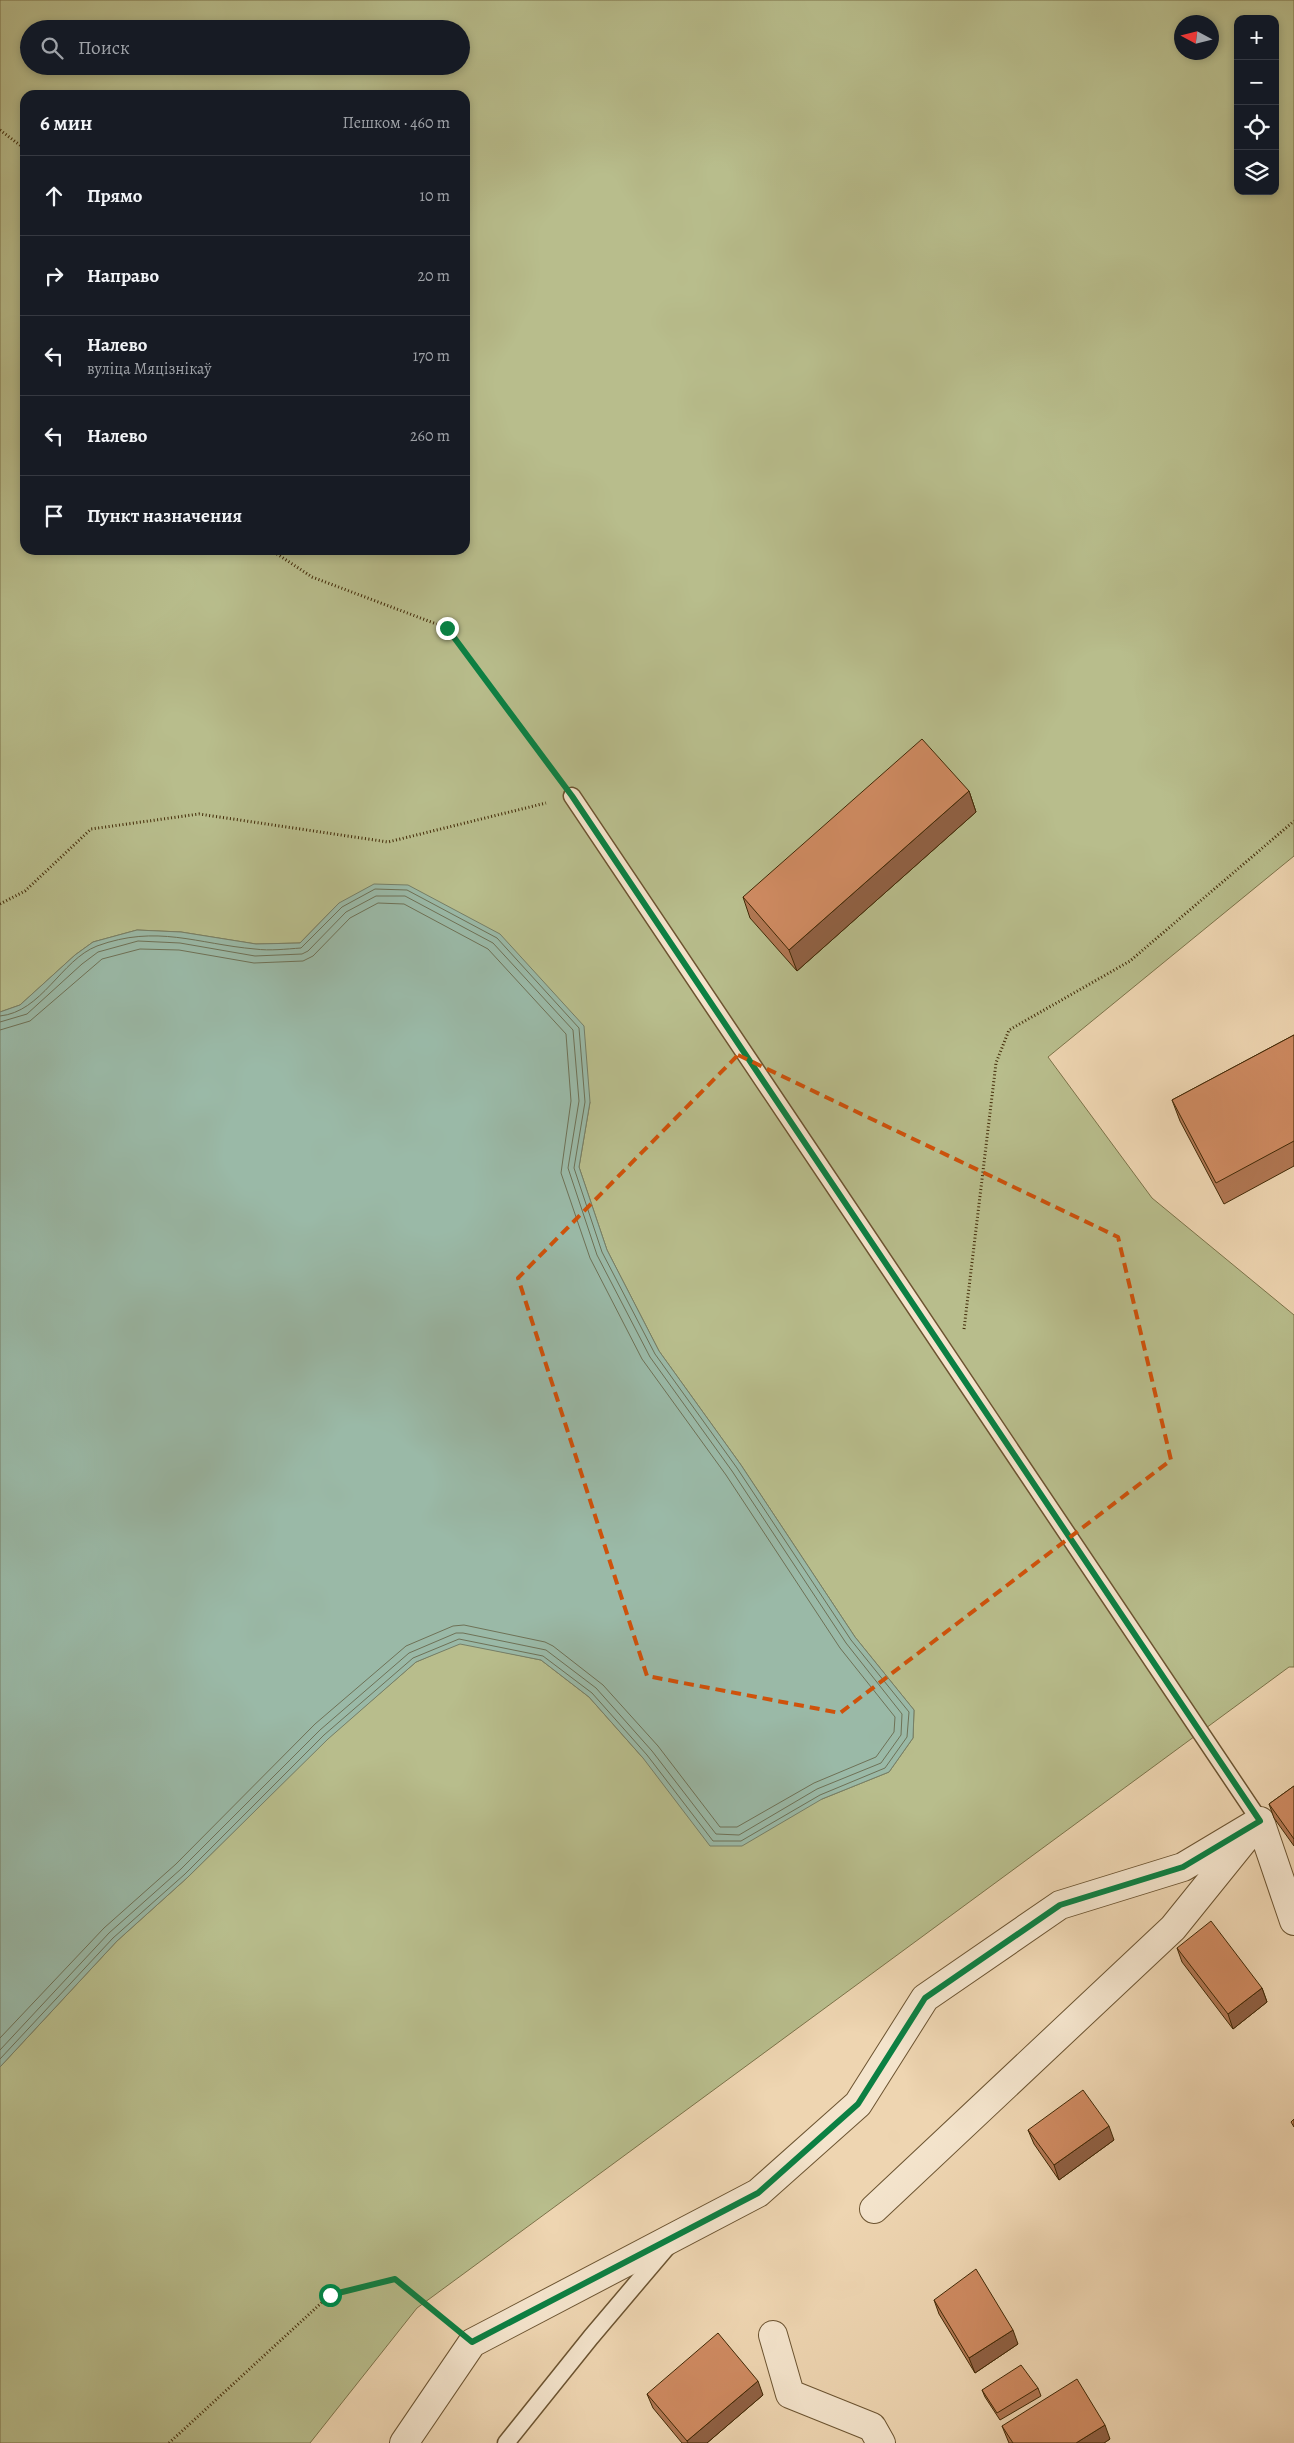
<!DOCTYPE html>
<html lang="ru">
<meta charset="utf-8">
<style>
:root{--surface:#171b24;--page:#242831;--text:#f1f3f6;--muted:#9ea1a6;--line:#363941}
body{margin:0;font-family:Alegreya,serif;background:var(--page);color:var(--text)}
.controls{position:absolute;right:15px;top:15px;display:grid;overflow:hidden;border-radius:10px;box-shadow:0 2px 8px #0003}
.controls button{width:45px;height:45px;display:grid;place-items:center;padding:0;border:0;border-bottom:1px solid var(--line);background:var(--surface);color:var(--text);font:25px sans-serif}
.compass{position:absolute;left:1174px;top:15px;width:45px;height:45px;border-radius:50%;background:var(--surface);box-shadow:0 2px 8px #0003;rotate:277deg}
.stop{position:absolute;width:15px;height:15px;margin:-11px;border:4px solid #0b8043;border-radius:50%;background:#fff}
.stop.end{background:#0b8043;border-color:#fff;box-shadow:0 1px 5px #0008}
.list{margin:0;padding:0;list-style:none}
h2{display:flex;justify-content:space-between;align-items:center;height:65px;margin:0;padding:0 20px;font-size:21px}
h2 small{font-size:16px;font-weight:400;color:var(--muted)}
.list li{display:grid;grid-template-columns:32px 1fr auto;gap:15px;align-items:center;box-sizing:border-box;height:80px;padding:0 20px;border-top:1px solid var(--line)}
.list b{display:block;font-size:19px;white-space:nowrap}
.list p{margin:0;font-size:16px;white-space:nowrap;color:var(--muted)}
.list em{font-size:16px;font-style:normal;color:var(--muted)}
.icon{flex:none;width:28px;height:28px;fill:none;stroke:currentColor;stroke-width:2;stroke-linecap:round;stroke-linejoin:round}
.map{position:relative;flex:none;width:1294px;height:2443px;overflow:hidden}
.search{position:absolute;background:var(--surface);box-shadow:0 2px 8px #0003;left:20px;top:20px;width:450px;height:55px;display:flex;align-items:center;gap:12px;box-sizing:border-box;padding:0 18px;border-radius:28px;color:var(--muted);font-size:19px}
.panel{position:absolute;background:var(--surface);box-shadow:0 2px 8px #0003;left:20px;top:90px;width:450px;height:465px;border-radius:15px}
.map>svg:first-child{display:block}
.green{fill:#b8bd8c;stroke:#7c7349;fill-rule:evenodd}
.water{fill:#9ab9a7;stroke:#767f67}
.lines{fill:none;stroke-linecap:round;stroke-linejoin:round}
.shore{stroke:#6e7156;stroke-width:1}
.service-casing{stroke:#6c5431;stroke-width:19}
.minor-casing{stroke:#6c5431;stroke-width:30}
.path{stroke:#412906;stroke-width:3;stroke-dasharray:1 2.5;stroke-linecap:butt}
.service{stroke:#f4e4cc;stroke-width:16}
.minor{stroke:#f4e4cc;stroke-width:28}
.wall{fill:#b17753;stroke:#412906}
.shaded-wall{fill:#906144;stroke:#412906}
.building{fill:#ce8a61;stroke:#412906}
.route{stroke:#0b8043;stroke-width:6}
.marked{fill:none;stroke:#cf520b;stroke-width:4;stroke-dasharray:10 6;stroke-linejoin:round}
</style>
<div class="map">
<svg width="1294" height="2443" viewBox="0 0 1294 2443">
<rect width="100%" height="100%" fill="#eed5b1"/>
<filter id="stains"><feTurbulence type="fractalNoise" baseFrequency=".004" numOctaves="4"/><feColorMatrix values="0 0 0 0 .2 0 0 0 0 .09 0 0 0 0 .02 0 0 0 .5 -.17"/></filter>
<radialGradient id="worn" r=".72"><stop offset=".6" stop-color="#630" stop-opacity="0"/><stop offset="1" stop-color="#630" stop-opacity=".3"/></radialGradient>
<path class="green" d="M0,0h1294v856l-246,201 104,141 142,117v352h-5l-872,641 -107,135h-310v-376l117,-126 71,-64 139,-138 89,-77 44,-19 81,17 48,37 54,61 179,41 67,-27 24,-34 1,-28 -59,-73 -114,-172 -82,-114 -52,-101 -28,-83 11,-65 -251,-199 -39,40 -44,1 -75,-12 -44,-2 -44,12 -18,13 -55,50 -20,7zM1238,19h37v172h-37zM1182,22h30v30h-30zM29,29h432v37h-432zM25,95h440v455h-440z"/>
<path class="water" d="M374,884l34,1 92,49 84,92 6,76 -11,65 28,83 52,101 82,114 114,172 59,73 -1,28 -24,34 -67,27 -80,47h-32l-67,-88 -54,-61 -48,-37 -81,-16 -44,18 -88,77 -140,138 -71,64 -117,126v-1055l20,-7 55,-50 18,-13 44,-12 44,2 75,12 44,-1 39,-40z"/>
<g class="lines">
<path class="shore" d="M0,1016c42,-4 61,-56 97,-70 60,-22 100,-2 158,3 15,2 31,0 46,-1l41,-41 33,-18 32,1 90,48 82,90 6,74 -11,66 28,84 53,102 82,114 114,172 58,72 -2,25 -22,31 -65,27 -79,46h-28l-66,-86 -55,-62 -49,-37 -84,-17 -46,19 -89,77 -139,139 -72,64 -113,121
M0,1022l27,-8 55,-50 16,-12 40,-11 42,2 75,13 47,-2 6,-3 38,-39 30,-16h29l88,47 80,87 6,71 -11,67 29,87 53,102 82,114 114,172 56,71 -1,21 -20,28 -64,26 -78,46 -23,-1 -64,-83 -56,-63 -50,-38 -83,-17h-7l-47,20 -89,77 -139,139 -72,64 -109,117
M0,1030l30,-9 72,-62 38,-10 39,1 75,13 49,-2 10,-5 37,-38 28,-15 26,1 84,45 78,85 5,67 -10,72 29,85 52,101 84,116 114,173 55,69 -1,15 -18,25 -62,26 -77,44h-17l-62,-81 -55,-61 -50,-39 -8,-4 -81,-17 -11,1 -47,20 -91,78 -139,140 -72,64 -104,110"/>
<defs>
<path id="service" d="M572,796l688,1025
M506,2443l85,-106 77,-91"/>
<path id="minor" d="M1260,1821l34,100
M874,2209l299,-281 75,-93
M773,2335l17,59 82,33 9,16
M404,2443l68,-100 286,-150 100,-89 67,-106 135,-93 123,-38 77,-46"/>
</defs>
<use href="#service" class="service-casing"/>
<use href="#minor" class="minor-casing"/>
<path class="path" d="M0,130l25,19
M271,550l41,27 135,51 109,147
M0,904l25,-13 66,-62 108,-15 189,28 158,-39
M964,1329l32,-266 13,-33 121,-69 164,-140
M169,2443l161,-148 65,-16 51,42"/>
<use href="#service" class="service"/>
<use href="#minor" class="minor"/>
</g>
<path class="wall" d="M969,791l7,21 -179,159 -47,-53 -7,-21z
M1294,1035v131l-70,38 -44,-83 -8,-21z
M1294,1786v60l-20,-28 -5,-14z
M1177,1948l85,40 5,14 -34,27 -51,-67z
M1028,2130l86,10 -55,40 -25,-36z
M934,2300l84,44 -43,29 -36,-59z
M1038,2388l3,8 -41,24 -15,-23 -3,-7z
M647,2394l116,1 -56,48h-25l-29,-35z
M1002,2426l108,13 -6,4h-95z"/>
<path class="shaded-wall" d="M969,791l7,21 -179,159 -8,-21z
M1262,1988l5,14 -34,27 -5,-15z
M1109,2126l5,14 -55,40 -5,-15z
M1013,2330l5,14 -43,29 -6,-15z
M758,2381l5,14 -56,48h-19l-1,-2z
M1105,2425l5,14 -6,4h-28z"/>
<path class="building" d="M922,739l47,52 -180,159 -46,-53z
M1294,1035v106l-78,42 -44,-83z
M1294,1786v53l-25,-35z
M1211,1921l51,67 -34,26 -51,-66z
M1083,2090l26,36 -55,39 -26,-35z
M1294,2119v8l-3,-5z
M976,2269l37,61 -44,28 -35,-58z
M718,2333l40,48 -71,60 -40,-47z
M1021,2365l17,23 -41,25 -15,-23z
M1077,2379l28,46 -29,18h-63l-11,-17z"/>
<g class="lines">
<path class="route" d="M330,2295l65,-16 77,63 286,-149 100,-89 67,-106 135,-93 123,-38 77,-46 -688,-1025 -125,-168"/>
</g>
<path class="marked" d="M738,1055l380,182 53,223 -331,253 -193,-37 -129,-398z"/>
<rect width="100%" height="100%" filter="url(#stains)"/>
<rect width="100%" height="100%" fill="url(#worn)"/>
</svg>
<div class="controls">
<button>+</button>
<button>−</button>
<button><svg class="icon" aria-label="locate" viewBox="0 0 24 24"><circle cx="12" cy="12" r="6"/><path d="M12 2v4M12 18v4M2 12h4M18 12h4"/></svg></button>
<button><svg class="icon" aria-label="layers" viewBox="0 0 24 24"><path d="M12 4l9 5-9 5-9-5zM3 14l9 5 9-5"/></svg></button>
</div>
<svg class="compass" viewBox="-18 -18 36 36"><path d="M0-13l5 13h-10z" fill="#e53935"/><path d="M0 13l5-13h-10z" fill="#9ea1a6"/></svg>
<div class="stop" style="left:330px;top:2295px"></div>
<div class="stop end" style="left:447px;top:628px"></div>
<div class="search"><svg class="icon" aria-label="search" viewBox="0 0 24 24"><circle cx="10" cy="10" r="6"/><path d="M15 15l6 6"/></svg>Поиск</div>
<section class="panel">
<h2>6 мин<small>Пешком · 460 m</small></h2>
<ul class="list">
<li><svg class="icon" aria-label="ahead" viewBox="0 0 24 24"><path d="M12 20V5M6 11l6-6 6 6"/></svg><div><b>Прямо</b></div><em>10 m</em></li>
<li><svg class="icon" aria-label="right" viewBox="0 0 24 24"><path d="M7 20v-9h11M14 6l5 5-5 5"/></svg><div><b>Направо</b></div><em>20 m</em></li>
<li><svg class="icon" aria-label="left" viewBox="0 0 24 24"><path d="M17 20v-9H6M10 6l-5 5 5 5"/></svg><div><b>Налево</b><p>вуліца Мяцізнікаў</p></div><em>170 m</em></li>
<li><svg class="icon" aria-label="left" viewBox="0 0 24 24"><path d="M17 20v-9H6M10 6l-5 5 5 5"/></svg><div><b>Налево</b></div><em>260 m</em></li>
<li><svg class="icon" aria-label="arrive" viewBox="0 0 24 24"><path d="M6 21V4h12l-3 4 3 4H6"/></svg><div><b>Пункт назначения</b></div></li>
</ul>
</section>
</div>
